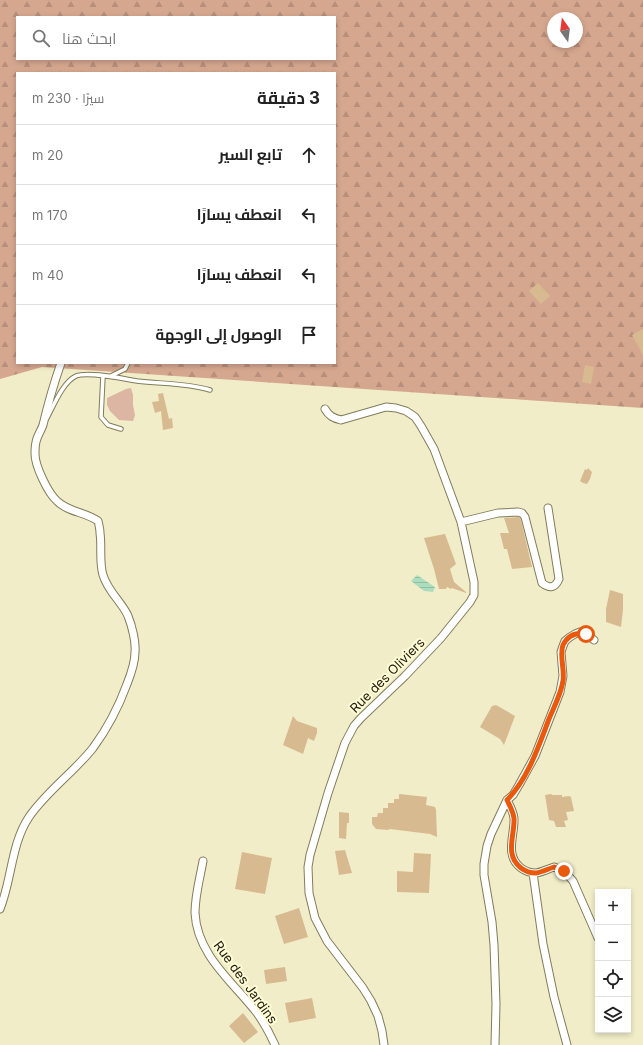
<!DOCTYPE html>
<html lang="ar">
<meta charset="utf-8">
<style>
:root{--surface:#fff;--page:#f6f6f6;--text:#222;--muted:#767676;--line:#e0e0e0}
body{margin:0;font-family:Inter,Cairo,sans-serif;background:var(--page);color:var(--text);direction:rtl}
.controls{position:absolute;right:12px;bottom:12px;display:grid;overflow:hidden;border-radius:0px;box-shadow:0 2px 6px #0003}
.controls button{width:36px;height:36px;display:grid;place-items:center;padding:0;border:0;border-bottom:1px solid var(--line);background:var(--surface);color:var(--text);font:20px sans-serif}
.compass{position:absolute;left:547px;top:12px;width:36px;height:36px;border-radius:50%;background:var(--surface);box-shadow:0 2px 6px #0003;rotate:346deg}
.stop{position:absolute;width:12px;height:12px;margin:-9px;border:3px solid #ea580c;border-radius:50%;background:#fff}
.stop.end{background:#ea580c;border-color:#fff;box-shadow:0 1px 4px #0008}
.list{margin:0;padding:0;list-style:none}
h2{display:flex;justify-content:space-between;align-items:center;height:52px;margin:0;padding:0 16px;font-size:17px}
h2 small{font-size:13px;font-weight:400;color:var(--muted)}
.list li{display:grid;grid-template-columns:26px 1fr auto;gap:12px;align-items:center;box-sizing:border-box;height:60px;padding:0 16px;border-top:1px solid var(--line)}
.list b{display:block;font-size:15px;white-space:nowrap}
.list em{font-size:13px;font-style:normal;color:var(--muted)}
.icon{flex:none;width:22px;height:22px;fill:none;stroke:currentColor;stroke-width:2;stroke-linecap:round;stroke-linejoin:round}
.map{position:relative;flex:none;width:643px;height:1045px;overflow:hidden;direction:ltr}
.search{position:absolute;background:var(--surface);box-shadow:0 2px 6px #0003;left:16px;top:16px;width:320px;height:44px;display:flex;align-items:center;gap:10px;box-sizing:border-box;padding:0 14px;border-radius:0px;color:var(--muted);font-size:15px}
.panel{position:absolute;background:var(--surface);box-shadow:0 2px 6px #0003;left:16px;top:72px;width:320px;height:292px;border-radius:0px;direction:rtl}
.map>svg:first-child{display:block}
.green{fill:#dcb6a2}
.forest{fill:url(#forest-firs);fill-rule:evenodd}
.water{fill:url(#water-rules)}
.building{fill:#d8ba91}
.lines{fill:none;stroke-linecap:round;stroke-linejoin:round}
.lane-casing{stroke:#817d5b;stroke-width:5.5}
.street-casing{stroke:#817d5b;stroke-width:9}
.lane{stroke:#fff;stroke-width:3.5}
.street{stroke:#fff;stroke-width:7}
.route{stroke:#ea580c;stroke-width:5}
.labels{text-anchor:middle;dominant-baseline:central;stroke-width:4;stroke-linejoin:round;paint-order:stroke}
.street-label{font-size:13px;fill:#232113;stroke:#fefbd5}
</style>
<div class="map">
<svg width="643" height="1045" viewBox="0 0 643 1045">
<defs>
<pattern id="forest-firs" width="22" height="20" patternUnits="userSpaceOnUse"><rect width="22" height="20" fill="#d6a78f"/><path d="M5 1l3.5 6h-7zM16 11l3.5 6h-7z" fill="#b78f7a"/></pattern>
<pattern id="water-rules" width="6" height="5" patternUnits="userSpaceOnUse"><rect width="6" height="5" fill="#adddbf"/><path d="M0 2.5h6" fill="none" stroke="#95bda3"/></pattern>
</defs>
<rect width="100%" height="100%" fill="#f1edc8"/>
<path class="green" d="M131,388l2,7v10l2,10 -2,6 -14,-1 -9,-9 -3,-6v-7l19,-9z"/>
<path class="forest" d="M0,0h643v408l-601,-41 -42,12zM17,17h318v42h-318zM553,18h24v24h-24zM17,73h318v290h-318z"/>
<path class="water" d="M417,575l18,12 -2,5 -9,-1 -13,-10z"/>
<path class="building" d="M538,283l12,13 -9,8 -12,-13z
M643,329v26l-11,-20z
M585,365l9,2 -3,17 -9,-2z
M163,393l6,26 3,-1 1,10 -10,2 -2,-19 -6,2 -3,-11 7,-1 -1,-7z
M588,468l4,4 -2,7 -3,5 -4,-1 -3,-2 5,-12 2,1z
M518,517h1l2,3 11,47 -20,2 -5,-20h-3l-4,-16h9l-5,-15z
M445,534l11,30 -6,5 4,13 12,10v1l-14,-5 -1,1 -4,-2 -1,2h-7l-5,-20 -10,-31z
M610,590l13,4v16l-2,17 -15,-5v-13z
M496,705l19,11 -11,29 -4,-6 -20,-12 12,-21z
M293,716l4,5 20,7v5l-3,8 -6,-3 -5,16 -20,-9z
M399,794l28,3 -1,8 9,2 1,3 1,27 -7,-3 -40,-5 -2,1 -12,-1 -4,-5v-7h5l1,-4h5v-5h5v-5h6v-4h5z
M551,794l1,1h10v2l7,-1 2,1 3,14 -8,1 2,8 -4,1 2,6h-10l-2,-6 -5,-1 -4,-25z
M339,812l10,1v10h-2l-1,16 -7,-1z
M345,850l7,23 -13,2 -4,-24z
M242,852l30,6 -7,36 -30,-5z
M414,853l17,1 -2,39 -32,-1v-21l16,1z
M299,908l9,29 -24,7 -9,-28z
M285,967l2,14 -21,3 -2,-14z
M312,998l4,20 -27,5 -4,-20z
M243,1013l15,19 -14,11 -15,-17z"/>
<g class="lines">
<defs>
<path id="lane" d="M103,376l-2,41 7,8 13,4
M111,376l14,-7 3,-6
M47,418c7,-13 16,-36 29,-42 12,-5 48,3 61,5 24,3 49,2 73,9"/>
<path id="street" d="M325,409c4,7 8,9 16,11l45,-13 10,1 10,3 9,6 6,9 13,23 27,73 13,60v13l-4,7 -29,36 -36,38 -44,42 -7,8 -9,17 -17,50 -18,62 -2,12 1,26 6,25 12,23 36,47 8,13 7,15 4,15 2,14
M461,522l37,-9 20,-1 4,1 3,4 17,66c8,6 13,5 17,-4l-11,-71
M507,800c3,6 6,11 7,18 1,17 -10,37 7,50 4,3 9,5 15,5 6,-1 12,-4 18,-6l10,4 9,10 25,57
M203,861c-3,17 -8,34 -8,52 2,42 38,69 62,100 7,10 13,21 18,32
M533,873l10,71 11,53 13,48
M0,909c12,-30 11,-65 29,-92 18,-26 45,-45 64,-69 14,-19 26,-42 34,-64 4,-10 8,-21 8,-32 1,-10 -3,-26 -7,-36 -6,-14 -20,-24 -25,-41 -4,-13 -1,-28 -3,-42 0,-4 -1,-8 -2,-12 -13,-9 -30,-9 -41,-20 -9,-8 -22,-35 -22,-47 0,-3 0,-8 1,-12 1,-6 5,-11 7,-17 5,-21 11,-42 18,-62
M495,1045l1,-41 -2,-59 -2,-23 -8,-47v-11l3,-18 4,-12 16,-34 6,-5 6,-10 16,-29 25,-64 3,-16 -2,-24 2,-6 2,-5 5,-4 5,-3 5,-2 6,2 8,6"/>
</defs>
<use href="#lane" class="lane-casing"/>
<use href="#street" class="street-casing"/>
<use href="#lane" class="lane"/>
<use href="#street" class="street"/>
</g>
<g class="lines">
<path class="route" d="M564,871l-10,-4c-6,2 -12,5 -18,6 -6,0 -11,-2 -15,-5 -17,-13 -6,-33 -7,-50 -1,-7 -4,-12 -7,-18 21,-21 32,-55 42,-81 5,-12 12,-25 14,-38 2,-11 -4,-26 0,-36 5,-10 13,-13 23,-11"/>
</g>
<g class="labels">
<g class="street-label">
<text transform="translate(387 675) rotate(-45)">Rue des Oliviers</text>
<text transform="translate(246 982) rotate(54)">Rue des Jardins</text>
</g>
</g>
</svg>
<div class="controls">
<button>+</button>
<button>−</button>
<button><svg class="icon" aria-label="locate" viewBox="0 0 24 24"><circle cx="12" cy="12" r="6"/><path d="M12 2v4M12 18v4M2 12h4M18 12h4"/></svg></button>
<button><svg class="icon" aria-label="layers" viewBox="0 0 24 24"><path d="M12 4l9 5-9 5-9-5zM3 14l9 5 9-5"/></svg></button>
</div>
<svg class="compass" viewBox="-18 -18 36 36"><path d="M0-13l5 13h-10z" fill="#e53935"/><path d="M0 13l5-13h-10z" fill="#767676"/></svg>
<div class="stop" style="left:586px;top:634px"></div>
<div class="stop end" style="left:564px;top:871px"></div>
<div class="search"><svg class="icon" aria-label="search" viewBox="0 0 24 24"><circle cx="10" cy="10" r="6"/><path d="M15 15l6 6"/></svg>ابحث هنا</div>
<section class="panel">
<h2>3 دقيقة<small>سيرًا · 230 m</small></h2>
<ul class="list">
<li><svg class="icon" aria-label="ahead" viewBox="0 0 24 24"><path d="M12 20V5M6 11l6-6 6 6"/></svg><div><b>تابع السير</b></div><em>20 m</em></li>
<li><svg class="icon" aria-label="left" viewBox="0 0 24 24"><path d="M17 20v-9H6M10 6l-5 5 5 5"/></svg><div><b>انعطف يسارًا</b></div><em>170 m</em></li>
<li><svg class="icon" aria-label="left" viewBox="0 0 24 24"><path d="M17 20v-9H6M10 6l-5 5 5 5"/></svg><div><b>انعطف يسارًا</b></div><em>40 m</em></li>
<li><svg class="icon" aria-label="arrive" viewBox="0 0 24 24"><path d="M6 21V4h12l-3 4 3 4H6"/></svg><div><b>الوصول إلى الوجهة</b></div></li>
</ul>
</section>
</div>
